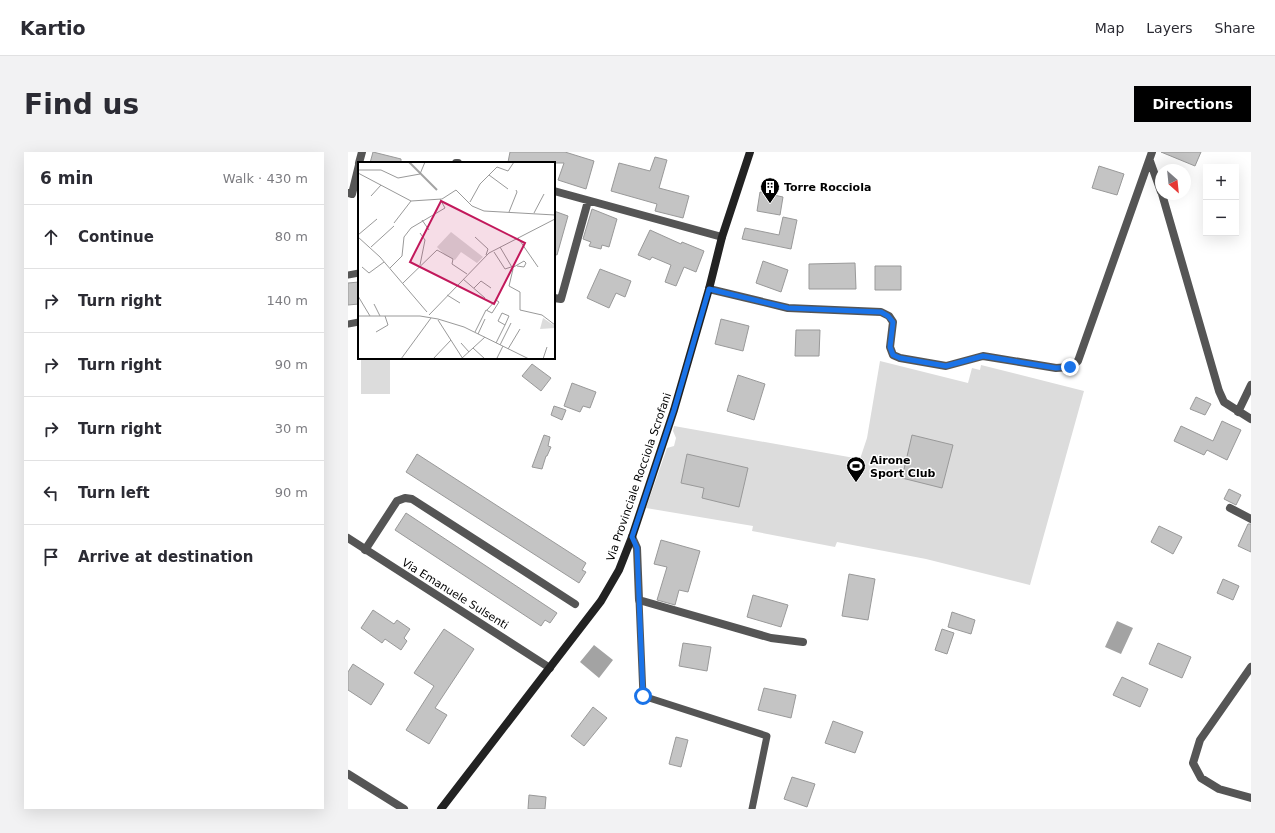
<!DOCTYPE html>
<meta charset="utf-8">
<style>
:root{--surface:#fff;--page:#f2f2f3;--text:#2b2b33;--muted:#7c7c81;--line:#e1e1e2;--accent:#000}
body{margin:0;font-family:"DejaVu Sans",sans-serif;background:var(--page);color:var(--text)}
.controls{position:absolute;right:12px;top:12px;display:grid;overflow:hidden;border-radius:0px;box-shadow:0 4px 16px #0002}
.controls button{width:36px;height:36px;display:grid;place-items:center;padding:0;border:0;border-bottom:1px solid var(--line);background:var(--surface);color:var(--text);font:20px sans-serif}
.compass{position:absolute;left:807px;top:12px;width:36px;height:36px;border-radius:50%;background:var(--surface);box-shadow:0 4px 16px #0002;rotate:153deg}
.stop{position:absolute;width:12px;height:12px;margin:-9px;border:3px solid #1a73e8;border-radius:50%;background:#fff}
.stop.end{background:#1a73e8;border-color:#fff;box-shadow:0 1px 4px #0008}
.list{margin:0;padding:0;list-style:none}
h2{display:flex;justify-content:space-between;align-items:center;height:52px;margin:0;padding:0 16px;font-size:17px}
h2 small{font-size:13px;font-weight:400;color:var(--muted)}
.list li{display:grid;grid-template-columns:26px 1fr auto;gap:12px;align-items:center;box-sizing:border-box;height:64px;padding:0 16px;border-top:1px solid var(--line)}
.list b{display:block;font-size:15px;white-space:nowrap}
.list em{font-size:13px;font-style:normal;color:var(--muted)}
.icon{flex:none;width:22px;height:22px;fill:none;stroke:currentColor;stroke-width:2;stroke-linecap:round;stroke-linejoin:round}
.map{position:relative;flex:none;width:903px;height:657px;overflow:hidden;border-radius:0px}
header{display:flex;align-items:center;gap:24px;box-sizing:border-box;height:56px;padding:0 20px;background:var(--surface);border-bottom:1px solid var(--line)}
header strong{font-size:19px}
nav{display:flex;gap:22px;margin-inline-start:auto;font-size:14px}
.intro{display:flex;align-items:center;justify-content:space-between;box-sizing:border-box;height:96px;padding:0 24px}
h1{margin:0;font-size:28px}
.button{padding:10px 18px;border-radius:0px;background:var(--accent);color:#fff;font-size:14px;font-weight:700}
main{display:flex;gap:24px;padding:0 24px}
aside{flex:1;background:var(--surface);border-radius:0px;box-shadow:0 4px 16px #0002}
.map>svg:first-child{display:block}
.green{fill:#dcdcdc}
.water{fill:#a3a3a3}
.building{fill:#c4c4c4;stroke:#999}
.lines{fill:none;stroke-linecap:round;stroke-linejoin:round}
.lane{stroke:#555;stroke-width:7}
.street{stroke:#555;stroke-width:8}
.secondary{stroke:#222;stroke-width:8}
.route{stroke:#1a73e8;stroke-width:5}
.labels{text-anchor:middle;dominant-baseline:central;stroke-width:3;stroke-linejoin:round;paint-order:stroke}
.poi-label{font-size:11px;font-weight:bold;fill:#000;stroke:#fff;text-anchor:start}
.street-label{font-size:11px;fill:#000;stroke:#fff}
.inset-river{fill:none;stroke:#a3a3a3;stroke-width:2}
.inset-road{fill:none;stroke:#999;stroke-width:1}
.view{fill:#c2185b;fill-opacity:0.15;stroke:#c2185b;stroke-width:2}
.inset-edge{fill:none;stroke:#000;stroke-width:2}
</style>
<header>
<strong>Kartio</strong>
<nav><a>Map</a><a>Layers</a><a>Share</a></nav>
</header>
<div class="intro"><h1>Find us</h1><a class="button">Directions</a></div>
<main>
<aside>
<h2>6 min<small>Walk · 430 m</small></h2>
<ul class="list">
<li><svg class="icon" aria-label="ahead" viewBox="0 0 24 24"><path d="M12 20V5M6 11l6-6 6 6"/></svg><div><b>Continue</b></div><em>80 m</em></li>
<li><svg class="icon" aria-label="right" viewBox="0 0 24 24"><path d="M7 20v-9h11M14 6l5 5-5 5"/></svg><div><b>Turn right</b></div><em>140 m</em></li>
<li><svg class="icon" aria-label="right" viewBox="0 0 24 24"><path d="M7 20v-9h11M14 6l5 5-5 5"/></svg><div><b>Turn right</b></div><em>90 m</em></li>
<li><svg class="icon" aria-label="right" viewBox="0 0 24 24"><path d="M7 20v-9h11M14 6l5 5-5 5"/></svg><div><b>Turn right</b></div><em>30 m</em></li>
<li><svg class="icon" aria-label="left" viewBox="0 0 24 24"><path d="M17 20v-9H6M10 6l-5 5 5 5"/></svg><div><b>Turn left</b></div><em>90 m</em></li>
<li><svg class="icon" aria-label="arrive" viewBox="0 0 24 24"><path d="M6 21V4h12l-3 4 3 4H6"/></svg><div><b>Arrive at destination</b></div></li>
</ul>
</aside>
<div class="map">
<svg width="903" height="657" viewBox="0 0 903 657">
<rect width="100%" height="100%" fill="#fff"/>
<path class="green" d="M13,206h29v36h-29z
M532,209l88,22 4,-15 8,2 1,-5 103,26 -54,194 -104,-26 -89,-17 -2,5 -83,-16 1,-5 -107,-18 21,-60 7,-2 2,-8 -3,-7 1,-5 186,33 7,-21z"/>
<path class="water" d="M769,469l16,7 -12,26 -16,-7z
M246,493l19,15 -14,18 -19,-16z"/>
<path class="building" d="M25,0l28,7v4h-31z
M162,0h55l29,9 -8,28 -28,-9 6,-17h-51l-5,-1z
M813,0h40l-6,14z
M307,5l12,3 -8,28 30,8 -6,22 -28,-7 2,-7 -46,-13 8,-28 31,8z
M751,14l25,8 -7,21 -25,-7z
M412,40l23,5 -3,18 -23,-4z
M244,57l25,10 -8,28 -7,-2 -1,4 -12,-3 2,-4 -8,-3z
M206,59l14,5 -11,39 -3,-1z
M435,65l14,3 -6,29 -49,-10 3,-11 34,7z
M302,78l31,14 1,-2 22,9 -8,21 -12,-5 -8,19 -11,-4 6,-17 -19,-8 -2,3 -12,-5z
M415,109l25,9 -7,22 -25,-9z
M507,111l1,26h-47v-25z
M527,114h26v24h-26z
M252,117l31,12 -6,16 -9,-4 -7,15 -22,-10z
M11,130v22l-11,1v-22z
M373,167l28,7 -6,25 -28,-7z
M448,178h24l-1,26h-24z
M184,212l19,14 -10,13 -19,-15z
M390,223l27,9 -11,36 -27,-9z
M224,231l24,9 -6,16 -7,-2 -3,6 -16,-6z
M848,245l15,7 -6,11 -15,-6z
M206,254l12,4 -4,10 -11,-5z
M874,269l19,9 -14,30 -20,-10 -3,5 -30,-14 7,-15 32,15z
M196,283l6,2 -2,9 3,1 -4,9h-1l-4,13 -10,-2z
M564,283l41,10 -11,43 -40,-10z
M69,302l169,109 -4,7 4,2 -7,11 -173,-111z
M339,302l61,14 -9,39 -37,-9 2,-10 -23,-5z
M881,337l12,6 -5,10 -12,-6z
M58,361l151,100 -7,10 -5,-3 -4,6 -146,-96z
M900,372h3v28l-13,-6z
M811,374l23,11 -9,17 -22,-12z
M313,388l39,11 -12,41 -9,-2 -4,15 -18,-5 10,-33 -13,-3z
M501,422l26,5 -7,41 -26,-4z
M875,427l16,7 -6,14 -16,-7z
M405,443l35,10 -7,22 -34,-10z
M25,458l21,14 3,-4 13,9 -6,9 3,3 -6,9 -16,-11 -3,4 -21,-15z
M604,460l23,8 -4,14 -23,-7z
M96,477l30,20 -39,59 12,7 -18,29 -23,-14 28,-44 -20,-13z
M594,477l12,4 -7,21 -12,-4z
M335,491l28,4 -4,24 -28,-5z
M810,491l33,14 -9,21 -33,-14z
M5,512l31,20 -13,21 -23,-15v-18z
M774,525l26,12 -8,18 -27,-12z
M416,536l32,7 -5,23 -33,-8z
M245,555l14,11 -23,28 -13,-10z
M485,569l30,11 -8,21 -30,-10z
M328,585l12,3 -7,27 -12,-3z
M444,625l23,7 -8,23 -23,-8z
M181,643l17,2 -1,12h-17z"/>
<g class="lines">
<path class="lane" d="M0,123l11,-2
M0,172l11,-2
M291,448l4,96 124,40 -15,73"/>
<path class="street" d="M802,9l11,31
M11,11l3,-11
M108,11h2
M206,39l168,46
M0,41l4,1 7,-29
M814,42l57,197 5,11 27,17
M361,137l79,19 93,4 8,4 4,6 -3,25 3,8 7,3 46,8 37,-10 73,12 14,-1 8,-6 74,-209
M206,146l7,1 27,-98
M890,260l13,-27
M882,356l21,11
M284,385l5,11 2,52 132,38 32,4
M0,386l202,130
M17,398l32,-49 8,-3 7,1 163,105
M903,515l-51,73 -7,23 8,15 18,11 32,9
M0,622l56,35"/>
<path class="secondary" d="M93,657l160,-208 18,-31 13,-33 42,-127 35,-121 13,-52 28,-85"/>
</g>
<g class="lines">
<path class="route" d="M295,544l-6,-148 -5,-11 42,-127 35,-121 79,19 93,4 7,4 5,6 -3,25 3,8 7,3 46,8 37,-10 73,12 14,-1"/>
</g>
<defs>
<symbol id="building-pin" viewBox="-11 -11 22 30"><path d="M0 17L-7.5 6A9.5 9.5 0 1 1 7.5 6Z" fill="#000" stroke="#fff"/><path d="M-4-6H4V6H1V3H-1V6H-4ZM-2.5-4.3h1.7v1.8h-1.7ZM.8-4.3h1.7v1.8H.8ZM-2.5-1h1.7V.8h-1.7ZM.8-1h1.7V.8H.8Z" fill="#fff"/></symbol>
<symbol id="stadium-pin" viewBox="-11 -11 22 30"><path d="M0 17L-7.5 6A9.5 9.5 0 1 1 7.5 6Z" fill="#000" stroke="#fff"/><path d="M0-5a6.5 5 0 1 0 0 10a6.5 5 0 1 0 0-10ZM-3.5-1.8h7v3.6h-7Z" fill="#fff"/></symbol>
</defs>
<g fill-rule="evenodd">
<use href="#building-pin" x="411" y="24" width="22" height="30"/>
<use href="#stadium-pin" x="497" y="303" width="22" height="30"/>
</g>
<g class="labels">
<g class="poi-label">
<text x="436" y="35">Torre Rocciola</text>
<text x="522" y="308">Airone<tspan x="522" dy="13">Sport Club</tspan></text>
</g>
<g class="street-label">
<text transform="translate(291 325) rotate(-71)">Via Provinciale Rocciola Scrofani</text>
<text transform="translate(107 442) rotate(32)">Via Emanuele Sulsenti</text>
</g>
</g>
<g transform="translate(10 10)">
<rect width="197" height="197" fill="#fff"/>
<path d="M93,70l9,7 23,18 -6,6 -16,-11 -6,8 -10,-5 -8,-8zM185,156l12,8v2l-15,1z" fill="#dcdcdc"/>
<path class="inset-river" d="M51,0l28,28"/>
<path class="inset-road" d="M0,8h23l17,8 22,-4 5,-12M0,11l53,28 31,-2 14,-9 16,16 12,5 71,4M131,13l8,-8 11,4 6,-9M13,34l10,-11M112,40l10,-18 9,-9 19,14M151,50l8,-20 -1,-2M176,51l10,-19M64,58l7,10M36,61l17,-22M62,71l5,7 -5,25M0,73l19,-16M0,75l22,20 47,55M117,75l13,12 -2,6M160,76l20,29M13,85l23,-21M142,85l13,22 -4,17 11,6v18l22,5 13,10M136,90l11,17 6,-2M4,105l7,6 15,-11M32,106l12,-12 2,-19 7,-9 34,-20 -5,-9M154,106l12,-7 2,2 -2,4 -7,-1M105,117l22,19M45,121l34,-33 16,9 -1,5 15,10M116,126l7,-7 10,7M89,133l13,8M0,134l12,20M16,142l6,12M71,153l60,-62 66,-34M0,154h62l18,3 26,8 65,32M80,158l25,39M18,170l12,-7 -3,-9M117,170l11,-22 6,3 7,-11 -3,-2 -9,10M120,172l7,-15M103,181l8,9M138,181l9,-18 -7,-4 4,-8 7,3 -4,9M142,183l11,-22M115,186l12,11M150,187l12,-20M43,197l30,-41M75,197l18,-19M103,197l24,-22M142,197l-3,-1 6,-12M185,197l4,-12"/>
<path class="view" d="M83,39l84,42 -31,61 -84,-42z"/>
<rect width="197" height="197" class="inset-edge"/>
</g>
</svg>
<div class="controls">
<button>+</button>
<button>−</button>
</div>
<svg class="compass" viewBox="-18 -18 36 36"><path d="M0-13l5 13h-10z" fill="#e53935"/><path d="M0 13l5-13h-10z" fill="#7c7c81"/></svg>
<div class="stop" style="left:295px;top:544px"></div>
<div class="stop end" style="left:722px;top:215px"></div>
</div>
</main>
